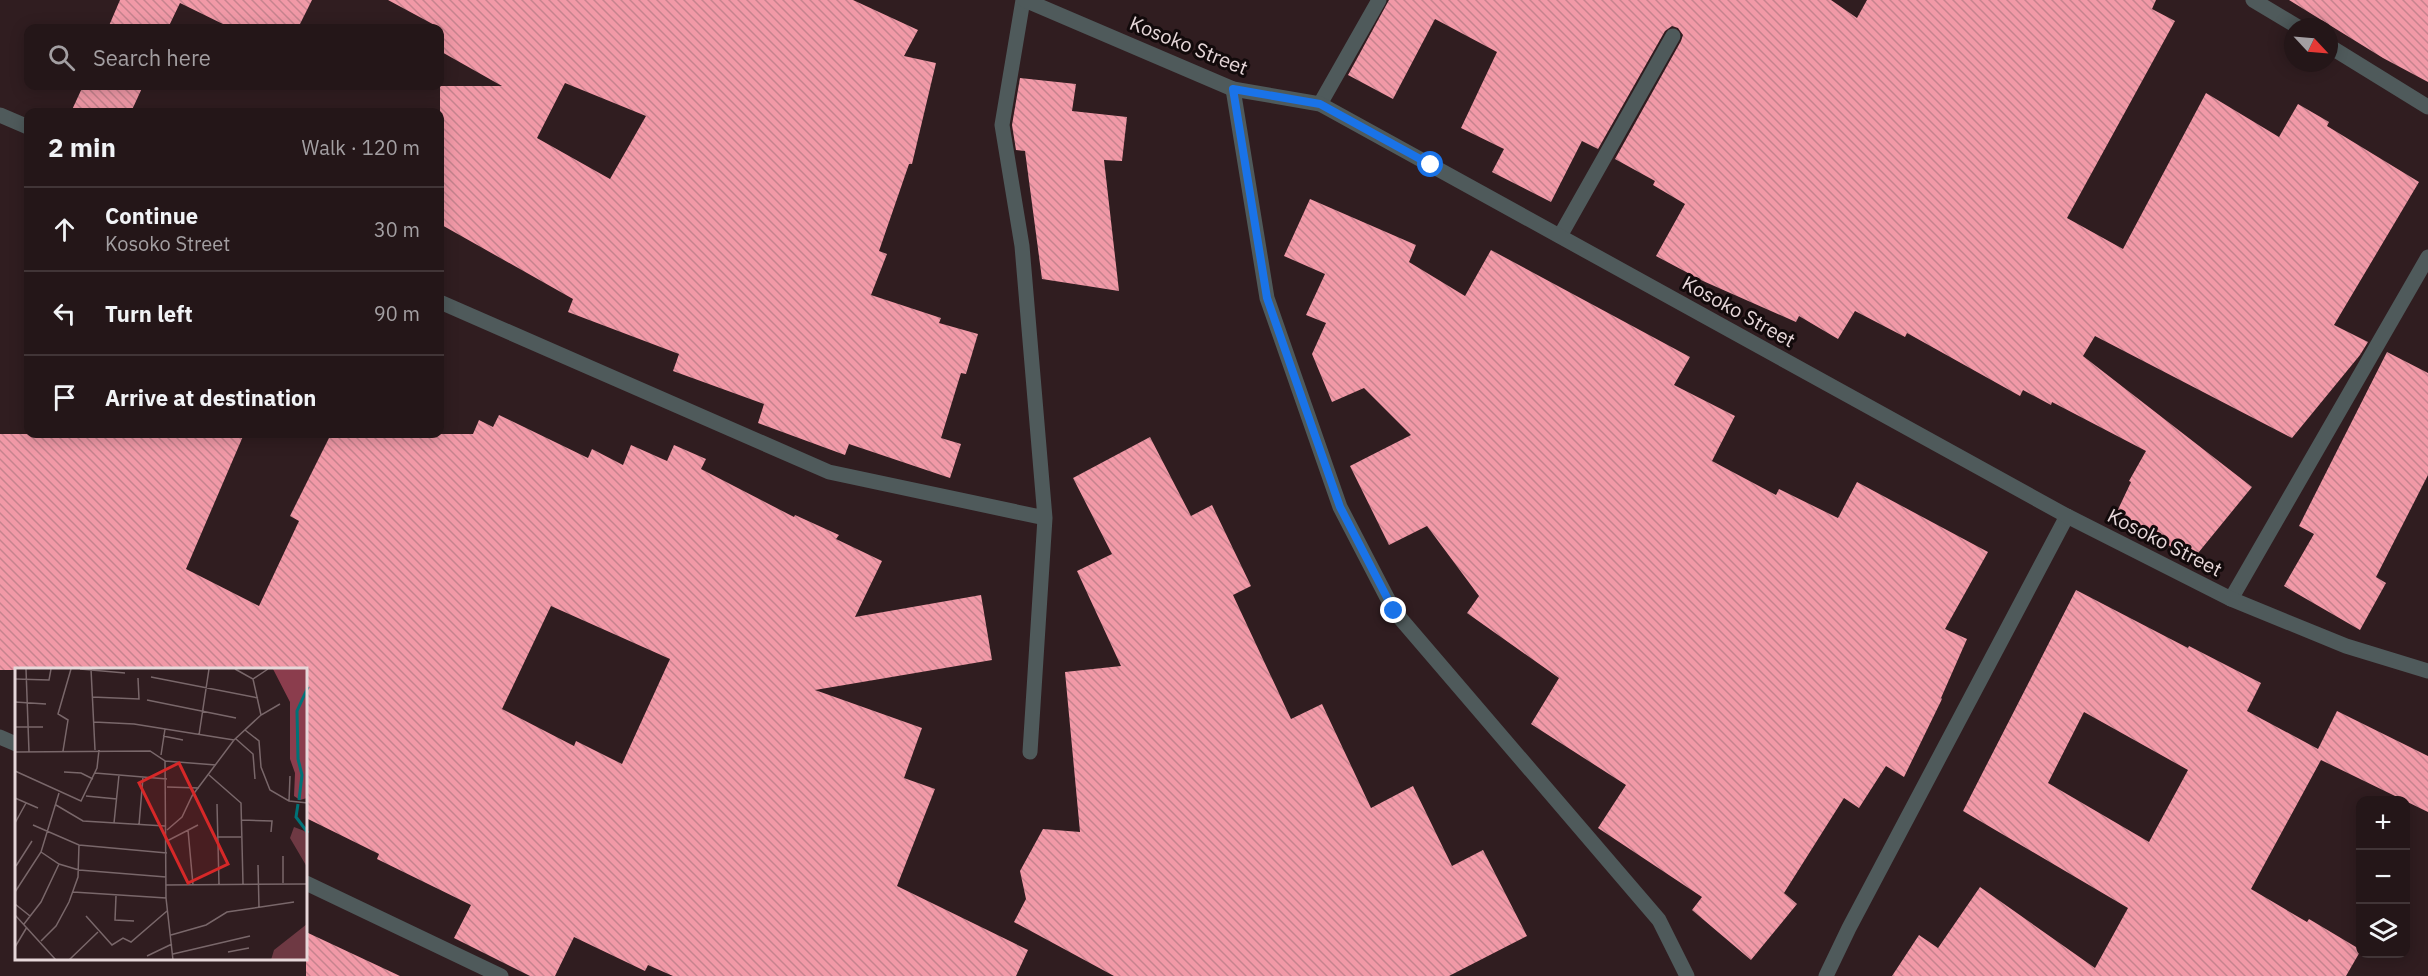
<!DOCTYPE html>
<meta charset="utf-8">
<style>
:root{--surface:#241618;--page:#302325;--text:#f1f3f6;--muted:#a39fa2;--line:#413537}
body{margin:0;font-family:"IBM Plex Sans",sans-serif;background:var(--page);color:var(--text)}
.controls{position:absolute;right:18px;bottom:18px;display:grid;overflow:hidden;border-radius:12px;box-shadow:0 3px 15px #0003}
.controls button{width:54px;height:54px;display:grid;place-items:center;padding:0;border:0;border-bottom:2px solid var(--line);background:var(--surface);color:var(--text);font:30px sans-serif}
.compass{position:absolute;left:2284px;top:18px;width:54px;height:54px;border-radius:50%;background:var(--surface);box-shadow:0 3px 15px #0003;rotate:116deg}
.stop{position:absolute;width:18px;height:18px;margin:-14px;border:4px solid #1a73e8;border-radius:50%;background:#fff}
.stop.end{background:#1a73e8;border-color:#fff;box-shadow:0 2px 6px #0008}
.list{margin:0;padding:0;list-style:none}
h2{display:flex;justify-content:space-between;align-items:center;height:78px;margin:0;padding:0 24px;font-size:26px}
h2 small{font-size:20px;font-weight:400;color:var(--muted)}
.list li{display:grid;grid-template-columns:39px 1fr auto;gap:18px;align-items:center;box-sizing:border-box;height:84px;padding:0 24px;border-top:2px solid var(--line)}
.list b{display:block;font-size:22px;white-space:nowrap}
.list p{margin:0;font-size:20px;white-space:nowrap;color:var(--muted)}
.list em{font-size:20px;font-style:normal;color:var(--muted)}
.icon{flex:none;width:33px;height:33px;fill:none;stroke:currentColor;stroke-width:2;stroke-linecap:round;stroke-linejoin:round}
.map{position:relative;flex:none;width:2428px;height:976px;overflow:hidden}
.search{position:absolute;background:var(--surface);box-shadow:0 3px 15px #0003;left:24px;top:24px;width:420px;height:66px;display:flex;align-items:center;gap:15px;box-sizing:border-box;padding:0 21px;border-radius:12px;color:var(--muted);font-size:22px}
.panel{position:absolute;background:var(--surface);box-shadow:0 3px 15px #0003;left:24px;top:108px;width:420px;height:330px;border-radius:12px}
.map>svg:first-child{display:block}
.building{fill:url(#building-back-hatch);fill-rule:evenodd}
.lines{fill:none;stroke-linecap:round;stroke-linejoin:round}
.service{stroke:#4f5a5b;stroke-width:15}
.minor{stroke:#4f5a5b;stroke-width:15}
.tertiary{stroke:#4f5a5b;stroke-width:15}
.route{stroke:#1a73e8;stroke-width:8}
.labels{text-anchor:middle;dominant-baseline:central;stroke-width:6;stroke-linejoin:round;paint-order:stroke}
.street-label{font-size:20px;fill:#e6d7d9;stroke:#120a0b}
.inset-river{fill:none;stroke:#007277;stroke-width:3}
.inset-road{fill:none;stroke:#79676a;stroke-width:1.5}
.view{fill:#d62828;fill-opacity:0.15;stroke:#d62828;stroke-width:3}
.inset-edge{fill:none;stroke:#e6d7d9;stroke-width:3}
</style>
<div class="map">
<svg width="2428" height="976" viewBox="0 0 2428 976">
<defs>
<pattern id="building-back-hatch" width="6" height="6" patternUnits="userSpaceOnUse" patternTransform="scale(1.5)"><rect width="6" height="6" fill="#f199a7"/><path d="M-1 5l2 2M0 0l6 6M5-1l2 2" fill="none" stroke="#c6838e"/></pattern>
</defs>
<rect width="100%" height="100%" fill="#301d20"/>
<path class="building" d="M120,0h192l-14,28h-67l-51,-25 -12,25h-60z
M388,0h465l65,30 -14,26 32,7 -24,101h-3l-30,87 8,3 -16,41 70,23 -2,5 39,11 -12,40 -5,-1 -20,65 20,6 -11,34 -101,-34 -4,11 -87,-32 6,-19 -91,-33 6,-17 -111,-42 5,-13 -133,-75v-138h62l-62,-35v-23zM565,83l81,33 -36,63 -73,-41z
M1389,0h442l26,18 10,-18h289l-4,9 23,12 -108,197 56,31 83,-156 73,44 19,-33 31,18 -2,4 92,56 -85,143 34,17 -8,13 -68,83 -197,-102 -12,20 169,131 -58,71 -80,-40 17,-36 -2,-1 17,-30 -94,-49 -1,3 -28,-15 -3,6 -113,-63 -2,4 -50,-26 -17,28 -39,-23 -3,6 -93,-41 -47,-25 29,-52 -32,-19 2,-4 -40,-22 66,-118 2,-6 -5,-7 -6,-2 -7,5 -67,118 -16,-8 -31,61 -59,-30 12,-23 -43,-21 36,-76 -62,-33 -42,80 -45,-24z
M2289,0h139v82l-45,-24z
M1020,78l56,6 -4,27 55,6 -5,44 -18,-1 15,131 -77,-12 -17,-128 -9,-1 -4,-25z
M83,86h60l-12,26h-60z
M1310,199l106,46 -7,17 56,34 26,-46 199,107 -16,28 61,31 -23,45 64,34 3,-6 59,29 19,-36 131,70 -43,77 22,10 -26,59 1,1 -38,78 -18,-11 -27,42 -15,-10 -60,95 13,11 -46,56 -59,-50 10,-13 -104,-69 28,-43 -95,-61 28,-46 -92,-65 12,-17 -52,-70 -38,19 -39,-79 61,-31 -47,-47 -32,14 -20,-48 14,-31 -20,-8 19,-41 -41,-18z
M2387,352l41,21v102l-52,102 10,6 -26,47 -76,-44 30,-52 -15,-8z
M499,415l89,43 4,-9 31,16 8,-20 36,16 7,-16 32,14 -5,10 93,48 1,-2 44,20 -3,4 46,22 -27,56 126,-22 11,65 -177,30 107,38 -18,50 31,11 -38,97 131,64 -12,26h-343l-25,-11 -3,6 -71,-34 -19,39h-25l-76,-38 17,-33 -94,-46 2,-5 -73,-36v-148h-306v-236h244l-58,135 73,37 40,-85 -9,-5 41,-82h142l6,-14 14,7zM551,606l119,53 -48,105 -46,-23 -2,5 -72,-37z
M1150,437l41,79 21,-11 39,81 -18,9 58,124 31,-15 49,104 42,-22 39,80 31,-16 44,86 -78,40h-335l-100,-54 12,-23 -6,-28 23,-42 37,3 -15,-160 56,-6 -44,-95 35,-17 -39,-76z
M2076,590l112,58 1,-2 72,37 -14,28 71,38 19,-38 91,45v56l-107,-52 -70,129 56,33 2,-3 52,31 -15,26h-454l27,-41 19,13 42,-61 115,81 33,-60 -165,-97zM2084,712l104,58 -39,72 -101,-59z
M306,932l94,44h-94z"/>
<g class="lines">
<path class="service" d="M1560,236l113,-200"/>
<path class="minor" d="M1023,0l-21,125 20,121 23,272 -15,234
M2253,0l45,27
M2329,46l99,61
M1233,89l34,209 73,209 54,104 265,309 28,56
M1320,104l59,-104
M0,115l28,12
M440,302l389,170 216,46
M2231,599l197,-342
M0,737l16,7
M306,883l195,93
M1826,976l23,-48 218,-412"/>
<path class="tertiary" d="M1025,0l208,89 87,15 747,412 164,83 115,47 82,25"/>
</g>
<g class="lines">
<path class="route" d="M1394,611l-54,-104 -73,-209 -34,-209 87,15 111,61"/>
</g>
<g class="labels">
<g class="street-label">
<text transform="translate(1189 45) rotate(22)">Kosoko Street</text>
<text transform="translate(1739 311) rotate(29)">Kosoko Street</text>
<text transform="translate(2165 542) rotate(27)">Kosoko Street</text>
</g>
</g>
<g transform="translate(15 668)">
<rect width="292" height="292" fill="#301d20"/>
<path d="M279,159l13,5v35l-17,-29zM292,256v36h-36l3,-10z" fill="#6e3943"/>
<path d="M258,1h34v129l-7,2 -6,-4 1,-23 -5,-14v-57z" fill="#8b3d4d"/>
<path class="inset-river" d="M284,132l3,-25 -4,-16 -1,-48 11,-24M283,136l-2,13 12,16"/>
<path class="inset-road" d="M11,1l3,83M65,1l45,4M76,1l4,81M220,1l18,10 8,36M136,9l107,21M0,11l34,1 2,-11M238,11l15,-10M77,29l47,2 -1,-21M132,32l89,18M0,34l31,2M79,54l40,2 100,16M0,59h28M230,62l14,11 2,26 9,23 19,11 19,2M184,67l10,-66M148,68l20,4M221,71l17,15 2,25M48,83l5,-31 -10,-6 13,-45M0,84l135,-1 15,10 1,137 7,62M146,87l4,-26M150,93l51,4M0,103l66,30 16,-33 2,-18M49,104l17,1 12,6M80,105l72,6M194,107l32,28 2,81M152,119l32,1M71,128l31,3M0,130l23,10M274,133l1,-25M202,136l2,80M41,137l27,16 82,5M227,152l30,1 -1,11M0,155l11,-20M99,155l5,-48M18,157l46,20 88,8M124,157l4,-48M152,162l15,-13 10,-21 42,-56 27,-25 19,-11M173,162l5,55M203,169h23M152,173l31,-16M26,184l18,12 20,6 87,7M268,188v27M243,197l1,42M1,198l16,-25M151,217l140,-1M0,224l26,-40 18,-59M58,224l93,6M101,228l-1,24 19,1M0,236l15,12M0,247l41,45M71,248l26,29 11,-7 8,4 36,-31M9,256l17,-22 18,-38M156,267l35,-10 21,-13 67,-10M26,273l15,-15 13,-24 9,-25 1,-32M0,279l12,-20M213,284l21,-4M158,286l77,-18M132,288l25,-12M54,292l29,-28"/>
<path class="view" d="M164,95l49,101 -40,19 -49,-100z"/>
<rect width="292" height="292" class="inset-edge"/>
</g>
</svg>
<div class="controls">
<button>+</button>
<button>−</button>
<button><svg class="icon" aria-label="layers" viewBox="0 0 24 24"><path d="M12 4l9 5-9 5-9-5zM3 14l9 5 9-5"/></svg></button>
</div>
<svg class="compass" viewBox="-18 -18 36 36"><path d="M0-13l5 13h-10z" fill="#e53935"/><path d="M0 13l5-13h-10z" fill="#a39fa2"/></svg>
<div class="stop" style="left:1431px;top:165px"></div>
<div class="stop end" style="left:1394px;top:611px"></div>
<div class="search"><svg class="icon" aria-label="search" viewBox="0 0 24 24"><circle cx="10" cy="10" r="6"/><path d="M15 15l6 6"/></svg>Search here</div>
<section class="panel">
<h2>2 min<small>Walk · 120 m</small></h2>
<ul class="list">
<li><svg class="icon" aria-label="ahead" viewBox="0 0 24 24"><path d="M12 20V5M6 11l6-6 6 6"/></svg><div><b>Continue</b><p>Kosoko Street</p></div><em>30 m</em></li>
<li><svg class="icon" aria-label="left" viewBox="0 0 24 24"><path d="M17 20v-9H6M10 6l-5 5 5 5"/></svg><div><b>Turn left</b></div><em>90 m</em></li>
<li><svg class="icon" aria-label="arrive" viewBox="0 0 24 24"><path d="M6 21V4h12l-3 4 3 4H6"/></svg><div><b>Arrive at destination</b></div></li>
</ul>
</section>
</div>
